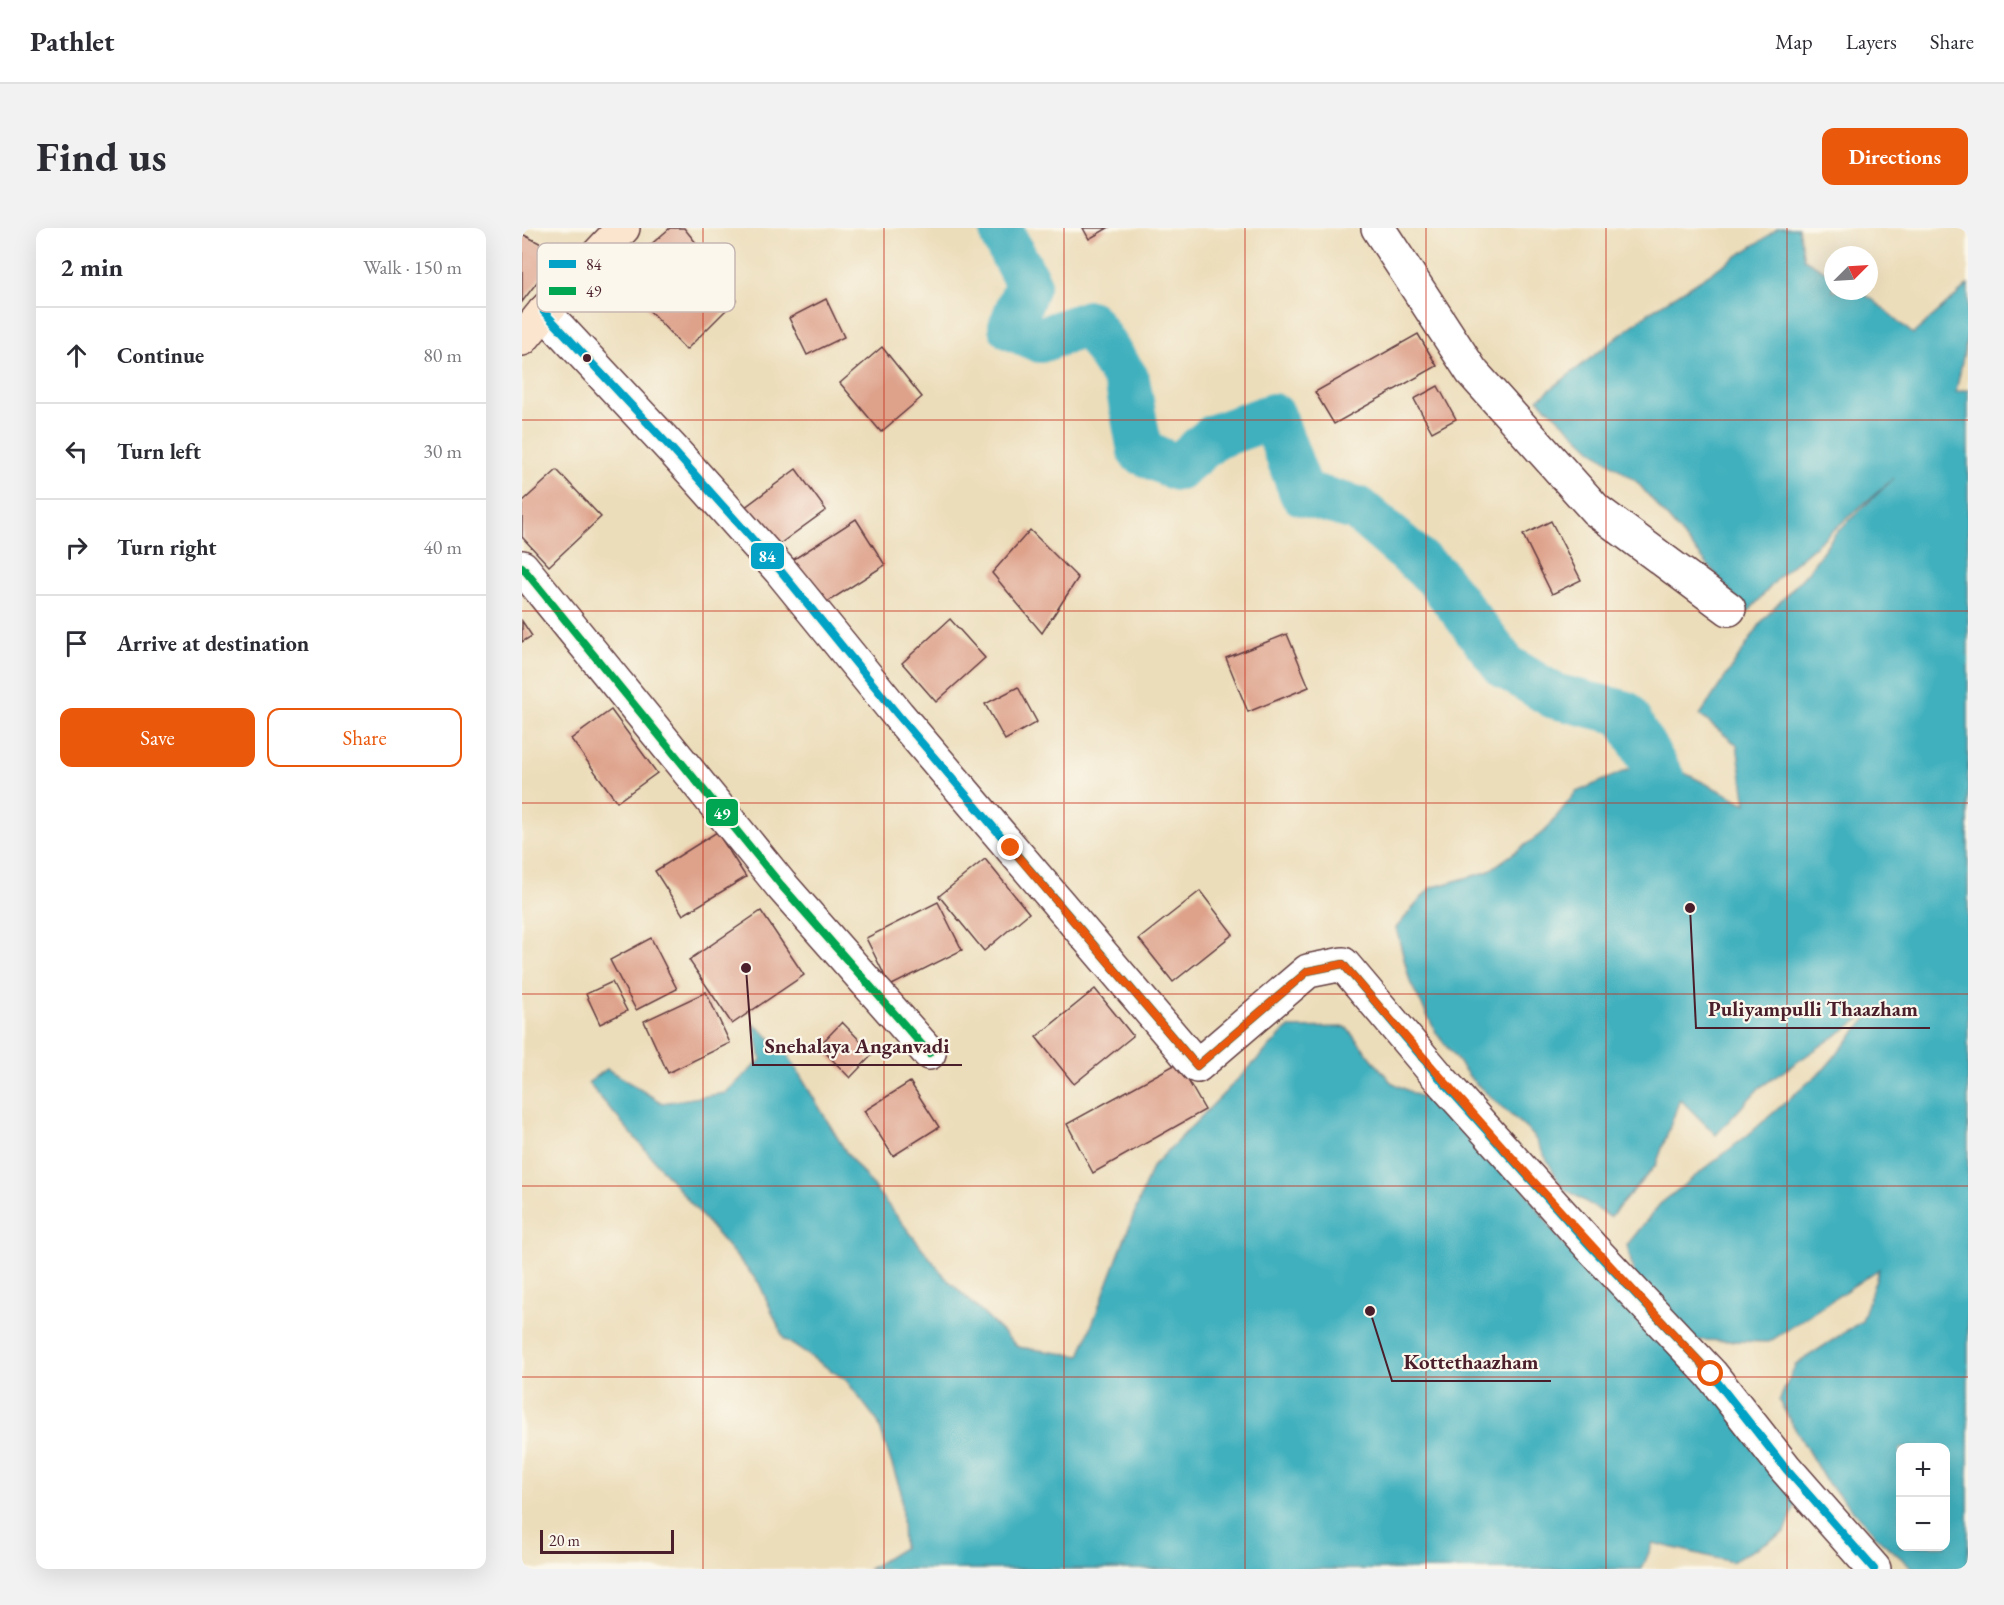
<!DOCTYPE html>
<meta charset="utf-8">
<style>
:root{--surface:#fff;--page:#f2f2f3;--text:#2b2b33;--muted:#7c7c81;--line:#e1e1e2;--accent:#ea580c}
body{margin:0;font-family:"EB Garamond",serif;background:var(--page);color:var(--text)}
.controls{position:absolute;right:18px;bottom:18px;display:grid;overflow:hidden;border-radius:12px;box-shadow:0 6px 24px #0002}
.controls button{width:54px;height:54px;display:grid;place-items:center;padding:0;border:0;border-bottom:2px solid var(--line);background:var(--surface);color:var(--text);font:30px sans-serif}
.compass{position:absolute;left:1302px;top:18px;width:54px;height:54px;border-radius:50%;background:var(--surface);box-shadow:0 6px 24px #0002;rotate:66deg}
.scale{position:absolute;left:18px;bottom:15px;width:134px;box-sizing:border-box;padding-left:6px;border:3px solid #4a1f2b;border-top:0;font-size:16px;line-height:21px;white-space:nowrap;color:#4a1f2b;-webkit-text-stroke:4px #fbf7ec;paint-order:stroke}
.stop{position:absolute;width:18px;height:18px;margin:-14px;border:4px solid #ea580c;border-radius:50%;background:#fff}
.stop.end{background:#ea580c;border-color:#fff;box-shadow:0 2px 6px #0008}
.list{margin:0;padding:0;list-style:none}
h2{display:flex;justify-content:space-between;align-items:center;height:78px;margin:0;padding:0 24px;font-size:26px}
h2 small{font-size:20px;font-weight:400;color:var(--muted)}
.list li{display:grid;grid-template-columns:39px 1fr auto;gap:18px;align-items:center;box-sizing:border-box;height:96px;padding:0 24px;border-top:2px solid var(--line)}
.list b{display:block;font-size:22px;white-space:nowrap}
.list em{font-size:20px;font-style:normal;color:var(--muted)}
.actions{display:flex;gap:12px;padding:18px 24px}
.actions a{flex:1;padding:14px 0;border:2px solid var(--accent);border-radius:12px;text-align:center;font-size:21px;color:var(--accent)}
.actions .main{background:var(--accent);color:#fff}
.icon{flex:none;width:33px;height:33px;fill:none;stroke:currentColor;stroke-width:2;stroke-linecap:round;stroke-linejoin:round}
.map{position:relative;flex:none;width:1446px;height:1341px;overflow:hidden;border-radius:12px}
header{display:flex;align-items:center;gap:36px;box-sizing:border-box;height:84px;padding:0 30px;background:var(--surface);border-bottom:2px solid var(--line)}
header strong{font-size:28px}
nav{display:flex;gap:33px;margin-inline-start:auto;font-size:21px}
.intro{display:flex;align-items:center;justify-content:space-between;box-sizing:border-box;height:144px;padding:0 36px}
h1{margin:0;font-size:42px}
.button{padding:15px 27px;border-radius:12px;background:var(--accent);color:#fff;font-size:21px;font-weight:700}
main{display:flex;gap:36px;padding:0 36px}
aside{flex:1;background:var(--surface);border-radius:12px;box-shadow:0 6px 24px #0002}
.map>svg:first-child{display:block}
.water{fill:#41b0be;stroke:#466874;stroke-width:1.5;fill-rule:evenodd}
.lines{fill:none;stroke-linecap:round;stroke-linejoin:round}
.canal{stroke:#41b0be;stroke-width:46}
.building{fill:#dea28b}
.street-casing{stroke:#623c40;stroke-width:36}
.secondary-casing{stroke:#623c40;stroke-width:36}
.street{stroke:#fff;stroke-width:33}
.secondary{stroke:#fbe5cf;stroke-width:33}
.bus-1-casing{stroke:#fbf7ec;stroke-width:12}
.bus-2-casing{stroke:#fbf7ec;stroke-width:12}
.bus-1{stroke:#04a2c6;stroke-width:8}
.bus-2{stroke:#00a651;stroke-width:8}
.route{stroke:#ea580c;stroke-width:8}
.grid{fill:none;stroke:#c8321e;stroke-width:1.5;stroke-opacity:0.55}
.bus-dot{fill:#4a1f2b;stroke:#fbf7ec;stroke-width:2}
.key{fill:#fbf7ec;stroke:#c6b6b2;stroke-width:1.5}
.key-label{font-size:16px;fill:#4a1f2b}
.leader{fill:none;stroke:#4a1f2b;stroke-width:2}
.callout-dot{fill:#4a1f2b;stroke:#fbf7ec;stroke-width:2}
.callout-label{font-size:21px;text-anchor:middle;font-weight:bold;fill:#4a1f2b;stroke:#fbf7ec;stroke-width:4.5;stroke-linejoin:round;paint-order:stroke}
.line-badge{stroke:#fbf7ec;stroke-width:2}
.badge-label{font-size:16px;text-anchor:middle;font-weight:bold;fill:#fff}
</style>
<header>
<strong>Pathlet</strong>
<nav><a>Map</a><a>Layers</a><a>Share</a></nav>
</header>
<div class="intro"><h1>Find us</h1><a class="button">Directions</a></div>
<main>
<aside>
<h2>2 min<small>Walk · 150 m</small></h2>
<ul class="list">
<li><svg class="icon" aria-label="ahead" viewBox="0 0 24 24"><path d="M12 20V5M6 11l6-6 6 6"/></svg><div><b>Continue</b></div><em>80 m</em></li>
<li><svg class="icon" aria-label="left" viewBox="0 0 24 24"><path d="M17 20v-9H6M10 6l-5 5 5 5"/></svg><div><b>Turn left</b></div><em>30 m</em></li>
<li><svg class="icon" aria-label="right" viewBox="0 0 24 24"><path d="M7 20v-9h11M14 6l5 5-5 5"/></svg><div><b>Turn right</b></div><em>40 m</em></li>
<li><svg class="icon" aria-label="arrive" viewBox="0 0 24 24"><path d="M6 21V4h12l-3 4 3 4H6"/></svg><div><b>Arrive at destination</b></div></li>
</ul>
<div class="actions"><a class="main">Save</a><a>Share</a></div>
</aside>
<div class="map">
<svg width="1446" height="1341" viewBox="0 0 1446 1341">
<rect width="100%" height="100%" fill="#fbf7ec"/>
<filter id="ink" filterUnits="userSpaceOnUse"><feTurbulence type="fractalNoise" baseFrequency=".0167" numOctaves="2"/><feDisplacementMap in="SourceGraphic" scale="12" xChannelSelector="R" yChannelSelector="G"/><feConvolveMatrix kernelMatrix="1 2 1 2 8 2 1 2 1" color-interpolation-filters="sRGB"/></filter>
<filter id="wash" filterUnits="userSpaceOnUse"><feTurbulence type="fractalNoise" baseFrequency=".008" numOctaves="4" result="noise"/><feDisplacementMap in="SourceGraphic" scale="24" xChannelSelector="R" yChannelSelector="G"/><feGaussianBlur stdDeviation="1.35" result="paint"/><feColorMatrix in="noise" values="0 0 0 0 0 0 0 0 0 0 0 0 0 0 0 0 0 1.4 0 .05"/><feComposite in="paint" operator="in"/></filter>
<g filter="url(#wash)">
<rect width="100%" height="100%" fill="#ecddba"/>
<path class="water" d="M1256,0h20l6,31 29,17v15h25l14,8 41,35 55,-49v48l-12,59 12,-2v1179h-54l-34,-29 -55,-60 -46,-79 17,-37 66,-43 17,-52 -110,73 -74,-2 -58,-53 -10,-42 33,-41 89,-70 76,-66 50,-59 -116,79 -43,47 -36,-36 -24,66 -46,52 -48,-30 -29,-52 -61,-55 -35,-46 -27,-52 -14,-54 34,-40 57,-16 58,-41 31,-39 79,-34 91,46 -9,-59 -37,-30 63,-95 45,-48 26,-37 60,-57 -114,98 -32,36 -111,-130 -46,-33 -53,-50 113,-88 110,-70zM1378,1220h46v98h-46z
M232,796l32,28 60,100 99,125 73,70 62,9 72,-189 136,-139 58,-1 45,55 42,21 85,78 49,68 43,25 191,216 -16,42 -53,30 -79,-19 -11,26h-773l34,-21 -2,-56 -23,-70 -32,-42 -62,-41 -25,-56 -171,-200 19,-14 55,34 63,-10 36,-33z"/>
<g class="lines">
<path class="canal" d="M481,8l25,47 -17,44 29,13 49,-17 38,57 13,71 37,17 37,-31 59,-21 29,77 56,16 78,67 69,90 49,30 70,17 50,87"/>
</g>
<g id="blocks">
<path class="building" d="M148,0h14l17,21 -67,57 -23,-27z
M561,0h25l-19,11z
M0,6l37,19 -37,49z
M175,32l39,40 -50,50 -39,-42z
M304,71l18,38 -37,18 -18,-37z
M896,106l19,32 -103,58 -19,-32z
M360,119l40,50 -41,35 -41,-49z
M916,158l18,33 -24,13 -18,-33z
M274,241l30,41 -52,38 -30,-40z
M35,242l44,47 -52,49 -27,-29v-35z
M334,291l29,46 -67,43 -30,-45z
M1029,293l30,59 -29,14 -29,-59z
M508,302l48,48 -36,55 -50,-60z
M428,391l35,39 -49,44 -34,-39z
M0,393l10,15 -10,6z
M765,406l22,53 -61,25 -22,-54z
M496,459l19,35 -32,18 -20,-36z
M89,482l46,63 -40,29 -46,-63z
M195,604l29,45 -63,38 -28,-44z
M463,631l44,54 -45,38 -45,-55z
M678,663l33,43 -60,48 -34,-43z
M416,674l24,48 -72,36 -24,-48z
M239,683l43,64 -72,49 -43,-64z
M129,710l26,51 -41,21 -26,-50z
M90,754l15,29 -27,13 -14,-30z
M573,761l38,47 -59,48 -38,-47z
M184,764l24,51 -62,30 -24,-52z
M320,794l31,32 -23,24 -31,-32z
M656,835l27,47 -112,63 -26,-49z
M388,854l29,45 -46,29 -29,-45z"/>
</g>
</g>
<g filter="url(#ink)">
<use href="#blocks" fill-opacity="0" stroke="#623c40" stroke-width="1.5"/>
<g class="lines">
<defs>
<path id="street" d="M856,0l94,144 124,138 133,99
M22,84l128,137 108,121 118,145 299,351 111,-95 35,-7 98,116 150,167 120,127 75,95 88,100
M0,339l259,318 148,168"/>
<path id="secondary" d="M0,111l22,-27 79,-84"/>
</defs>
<use href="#street" class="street-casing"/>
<use href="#secondary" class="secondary-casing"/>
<use href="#street" class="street"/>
<use href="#secondary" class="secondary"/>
<defs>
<path id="bus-1" d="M22,84l128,137 108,121 118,145 299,351 111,-95 35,-7 98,116 150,167 120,127 75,95 88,100"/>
<path id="bus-2" d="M0,339l259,318 148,168"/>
</defs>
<use href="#bus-1" class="bus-1-casing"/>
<use href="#bus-2" class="bus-2-casing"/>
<use href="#bus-1" class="bus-1"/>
<use href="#bus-2" class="bus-2"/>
</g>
</g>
<g class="lines" filter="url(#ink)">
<path class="route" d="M489,620l186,218 111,-95 35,-7c119,140 242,276 368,410"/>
</g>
<path class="grid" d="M181,0v1341M362,0v1341M542,0v1341M723,0v1341M904,0v1341M1084,0v1341M1265,0v1341M0,192h1446M0,383h1446M0,575h1446M0,766h1446M0,958h1446M0,1149h1446"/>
<circle class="bus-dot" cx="65" cy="130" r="5"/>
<rect x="15" y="15" width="198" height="69" rx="9" class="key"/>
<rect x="27" y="32" width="27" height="8" fill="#04a2c6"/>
<rect x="27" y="59" width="27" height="8" fill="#00a651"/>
<g class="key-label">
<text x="64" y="42">84</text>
<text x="64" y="69">49</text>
</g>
<path class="leader" d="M1168 680L1174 800H1408M224 740L231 837H440M848 1083L870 1153H1029"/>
<g class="callout-dot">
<circle cx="1168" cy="680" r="6"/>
<circle cx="224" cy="740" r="6"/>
<circle cx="848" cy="1083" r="6"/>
</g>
<g class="callout-label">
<text x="1291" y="788">Puliyampulli Thaazham</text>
<text x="335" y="825">Snehalaya Anganvadi</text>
<text x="949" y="1141">Kottethaazham</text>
</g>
<g class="line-badge">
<rect x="228" y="314" width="35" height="28" rx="6" fill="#04a2c6"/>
<rect x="183" y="570" width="34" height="29" rx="6" fill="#00a651"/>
</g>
<g class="badge-label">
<text x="245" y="334">84</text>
<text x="200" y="591">49</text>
</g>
</svg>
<div class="controls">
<button>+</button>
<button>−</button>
</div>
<svg class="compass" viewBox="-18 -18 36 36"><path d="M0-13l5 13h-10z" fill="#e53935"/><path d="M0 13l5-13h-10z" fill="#7c7c81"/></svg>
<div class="scale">20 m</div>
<div class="stop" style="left:1189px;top:1146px"></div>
<div class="stop end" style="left:489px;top:620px"></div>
</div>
</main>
